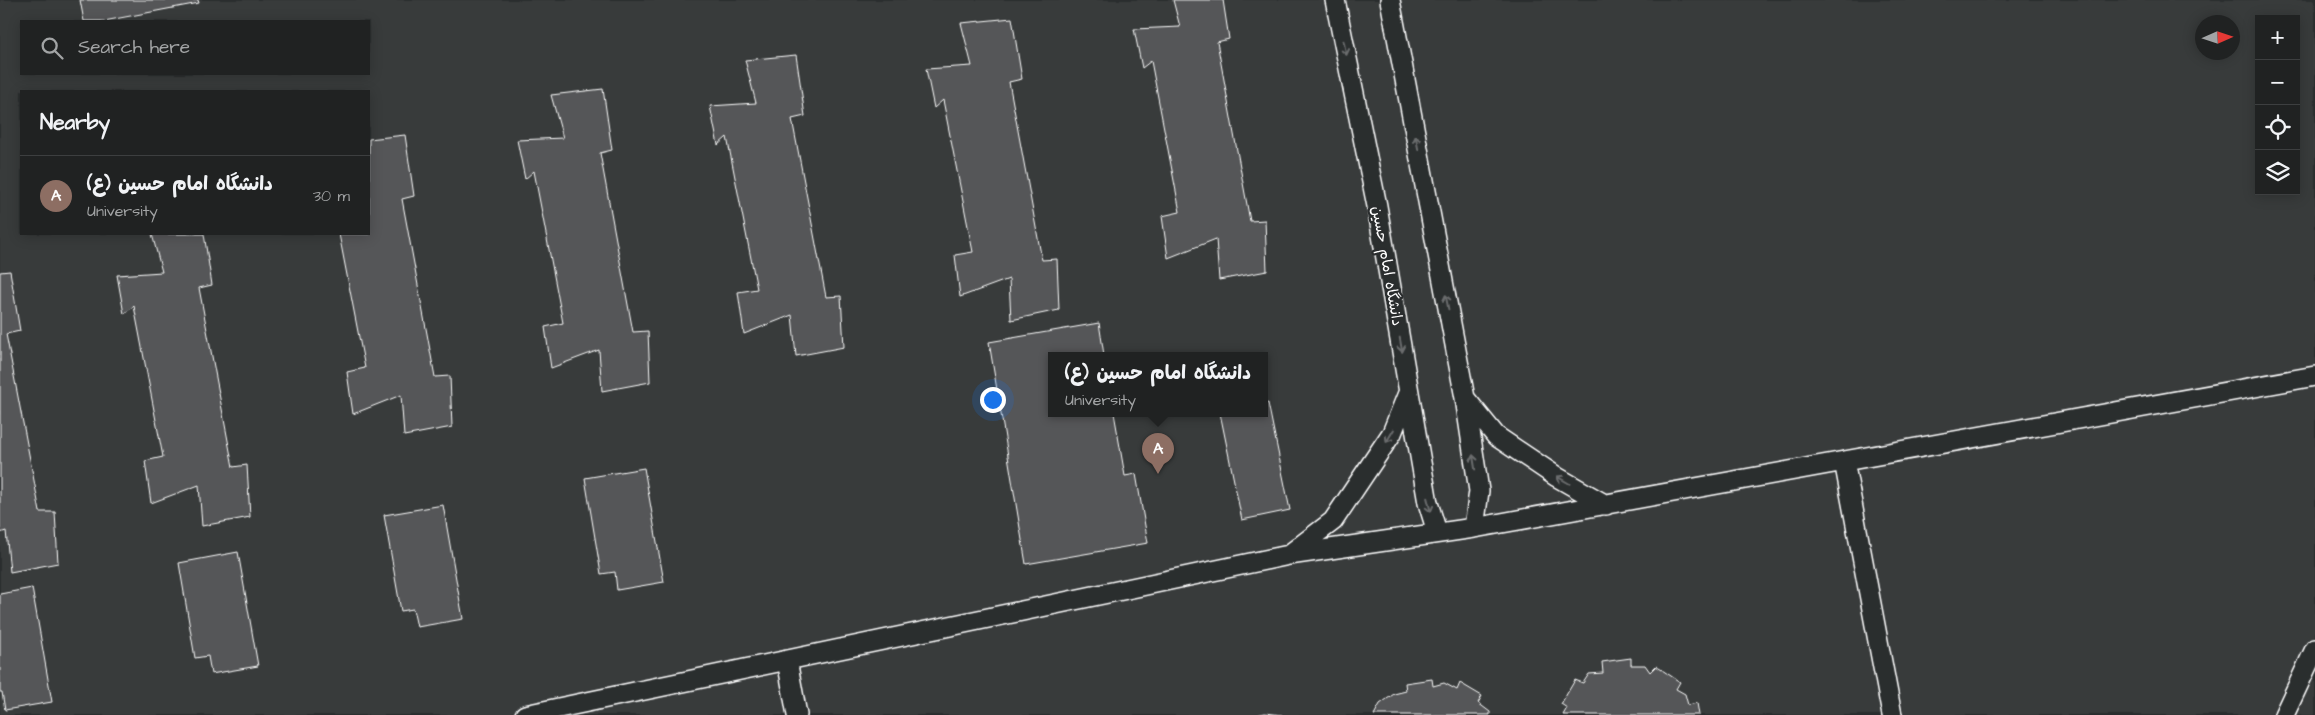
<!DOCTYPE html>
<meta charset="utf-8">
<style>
:root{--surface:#202222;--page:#2d2f2f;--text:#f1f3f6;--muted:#a2a4a5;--line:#3d3f40;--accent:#ff9aa2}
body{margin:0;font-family:"Architects Daughter","Playpen Sans Arabic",sans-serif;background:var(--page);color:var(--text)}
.controls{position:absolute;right:15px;top:15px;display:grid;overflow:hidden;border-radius:0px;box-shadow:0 2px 12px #0003}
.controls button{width:45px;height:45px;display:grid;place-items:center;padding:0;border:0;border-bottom:1px solid var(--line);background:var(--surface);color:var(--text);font:25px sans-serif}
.compass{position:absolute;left:2195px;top:15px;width:45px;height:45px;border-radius:50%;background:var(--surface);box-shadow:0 2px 12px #0003;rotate:87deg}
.you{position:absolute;left:992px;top:399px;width:18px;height:18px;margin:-12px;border:4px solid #fff;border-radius:50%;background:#1a73e8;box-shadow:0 0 0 8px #1a73e833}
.badge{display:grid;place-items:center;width:32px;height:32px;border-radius:50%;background:var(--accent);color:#fff;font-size:16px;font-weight:700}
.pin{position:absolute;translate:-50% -41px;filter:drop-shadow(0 1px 2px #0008)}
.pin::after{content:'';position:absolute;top:26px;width:18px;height:15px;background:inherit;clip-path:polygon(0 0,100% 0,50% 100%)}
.popup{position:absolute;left:1048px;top:352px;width:220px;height:65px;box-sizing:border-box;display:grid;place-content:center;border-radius:0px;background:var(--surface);filter:drop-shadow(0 1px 4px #0005);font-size:16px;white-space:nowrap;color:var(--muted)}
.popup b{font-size:19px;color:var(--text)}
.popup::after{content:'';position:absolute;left:50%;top:100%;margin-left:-10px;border:10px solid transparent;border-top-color:var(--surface)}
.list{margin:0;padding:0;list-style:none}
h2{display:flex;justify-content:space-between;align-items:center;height:65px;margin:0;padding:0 20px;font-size:21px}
h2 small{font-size:16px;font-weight:400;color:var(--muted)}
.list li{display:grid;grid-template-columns:32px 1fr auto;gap:15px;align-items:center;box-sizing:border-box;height:80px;padding:0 20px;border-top:1px solid var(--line)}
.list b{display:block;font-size:19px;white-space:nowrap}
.list p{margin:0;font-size:16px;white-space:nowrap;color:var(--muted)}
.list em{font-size:16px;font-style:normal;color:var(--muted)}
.icon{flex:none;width:28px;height:28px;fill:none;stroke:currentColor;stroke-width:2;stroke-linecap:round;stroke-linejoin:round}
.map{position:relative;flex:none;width:2315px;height:715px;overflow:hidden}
.search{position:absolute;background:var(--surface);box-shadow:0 2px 12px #0003;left:20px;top:20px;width:350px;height:55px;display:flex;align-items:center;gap:12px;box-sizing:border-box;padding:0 18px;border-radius:0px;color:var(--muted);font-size:19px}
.panel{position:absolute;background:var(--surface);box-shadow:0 2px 12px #0003;left:20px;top:90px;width:350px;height:145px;border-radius:0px}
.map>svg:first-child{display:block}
.built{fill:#373a3b;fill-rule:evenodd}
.building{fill:#555758;stroke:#fff}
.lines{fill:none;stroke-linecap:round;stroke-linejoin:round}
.lane-casing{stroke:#fff;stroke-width:22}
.lane{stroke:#2a2d2e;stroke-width:19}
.oneway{stroke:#6a6c6d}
.labels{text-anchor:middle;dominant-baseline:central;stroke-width:4.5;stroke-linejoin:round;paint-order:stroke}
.street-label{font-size:15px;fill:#fff;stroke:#2a2d2e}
</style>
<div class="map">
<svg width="2315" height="715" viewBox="0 0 2315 715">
<rect width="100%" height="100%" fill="#2a2d2e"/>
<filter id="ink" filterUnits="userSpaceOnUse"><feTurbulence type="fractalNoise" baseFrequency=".02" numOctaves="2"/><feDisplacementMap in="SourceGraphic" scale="10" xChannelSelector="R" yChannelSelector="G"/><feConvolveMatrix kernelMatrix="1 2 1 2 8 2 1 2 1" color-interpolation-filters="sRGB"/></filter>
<g filter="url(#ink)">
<path class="built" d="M0,0h2315v715h-2315zM2259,19h37v172h-37zM21,21h348v53h-348zM2202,22h30v30h-30zM21,91h348v143h-348zM1052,355h212v58h-212z"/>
<path class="building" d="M80,0h118l1,3 -95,18h-20z
M1173,0h50l6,39 -12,3 33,179 15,-1 2,51 -48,9 -3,-41 -48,19 -6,-42 18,-4 -29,-151 -9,7 -8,-39 46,-2z
M1012,18l10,61 -13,3 33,178 15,-1 2,51 -48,10 -2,-41 -49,18 -5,-42 18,-3 -30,-152 -9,8 -8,-39 46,-3 -11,-43z
M796,55l9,61 -13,3 34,178 15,-1 3,51 -48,9 -4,-41 -48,19 -6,-42 19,-3 -30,-152 -9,8 -8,-39 46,-3 -11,-43z
M603,89l9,61 -12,3 33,179 15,-1 2,51 -48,9 -3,-41 -48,18 -6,-41 18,-4 -29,-152 -9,8 -8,-39 46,-2 -12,-43z
M405,135l9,61 -12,3 33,178 15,-1 2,51 -48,9 -3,-41 -48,19 -6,-42 18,-4 -26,-134h30v-95z
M152,234h52l8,51 -13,3 34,179 14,-2 3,52 -48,9 -3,-41 -48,18 -6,-42 18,-4 -29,-151 -10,8 -7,-39 45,-3z
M10,271l10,60 -14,3 34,178h15l3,51 -48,9 -4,-41 -6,2v-261z
M1099,323l5,32h-52v58h62l11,63 11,-2 12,69 -122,21 -37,-222z
M1268,403l22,107 -48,10 -22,-107h44v-9z
M644,468l20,114 -47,8 -2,-18 -14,2 -16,-96z
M443,505l20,114 -46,8 -4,-18 -12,2 -17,-96z
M238,552l20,114 -47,8 -3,-18 -13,2 -16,-95z
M32,588l20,114 -47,8 -3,-18h-2v-98z
M1631,658v7h14l5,7 6,-6 24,16 -4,7 9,5 3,11 9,-2 2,12h-136l4,-7 -6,-4 14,-24 8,3 6,-9 14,-1 -1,-11z
M1432,679l1,7 11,-3 13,7 3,-7 22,13 -4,7 12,9v3h-116l6,-11 14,-10 12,-3 -1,-8z
M1265,713l17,2h-26z"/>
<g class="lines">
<defs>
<path id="lane" d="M1335,0l42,206 51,297 9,29
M1390,0l75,398 14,93 -5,37
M1465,398l31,38 61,41 49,28
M1844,461l48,254
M1291,553l42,-32 59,-88 16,-40
M787,660l10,55
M525,715l764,-160 185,-27 841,-152
M2284,715l31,-66"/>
</defs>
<use href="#lane" class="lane-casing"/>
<use href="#lane" class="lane"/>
</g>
<defs><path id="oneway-shaft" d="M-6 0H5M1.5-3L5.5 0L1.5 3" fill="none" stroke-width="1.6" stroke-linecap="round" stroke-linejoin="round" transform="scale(1.25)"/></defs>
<g class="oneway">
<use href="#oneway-shaft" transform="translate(1345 48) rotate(78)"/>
<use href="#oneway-shaft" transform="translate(1417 143) rotate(-101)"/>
<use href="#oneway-shaft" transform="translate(1447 302) rotate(-101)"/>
<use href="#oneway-shaft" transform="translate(1401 345) rotate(80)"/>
<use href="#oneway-shaft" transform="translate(1390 436) rotate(121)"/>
<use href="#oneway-shaft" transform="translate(1474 462) rotate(-99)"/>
<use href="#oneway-shaft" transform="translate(1563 480) rotate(-150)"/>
<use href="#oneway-shaft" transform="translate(1429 505) rotate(76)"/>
</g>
</g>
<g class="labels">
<g class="street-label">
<text transform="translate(1387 266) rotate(80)">دانشگاه امام حسین</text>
</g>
</g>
</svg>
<div class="controls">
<button>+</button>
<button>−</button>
<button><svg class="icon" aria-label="locate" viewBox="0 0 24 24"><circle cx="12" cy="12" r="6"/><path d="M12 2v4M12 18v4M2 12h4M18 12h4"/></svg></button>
<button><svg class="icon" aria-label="layers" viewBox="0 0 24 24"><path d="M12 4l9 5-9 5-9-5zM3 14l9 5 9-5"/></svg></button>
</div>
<svg class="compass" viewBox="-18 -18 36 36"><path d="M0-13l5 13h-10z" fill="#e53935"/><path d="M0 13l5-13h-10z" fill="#a2a4a5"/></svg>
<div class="you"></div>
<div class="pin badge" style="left:1158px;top:474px;background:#8d6e63">A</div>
<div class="popup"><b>دانشگاه امام حسین (ع)</b>University</div>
<div class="search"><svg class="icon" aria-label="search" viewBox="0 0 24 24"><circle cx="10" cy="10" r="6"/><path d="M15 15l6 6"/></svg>Search here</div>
<section class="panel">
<h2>Nearby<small></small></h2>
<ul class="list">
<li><span class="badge" style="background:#8d6e63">A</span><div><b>دانشگاه امام حسین (ع)</b><p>University</p></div><em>30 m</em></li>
</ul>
</section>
</div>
